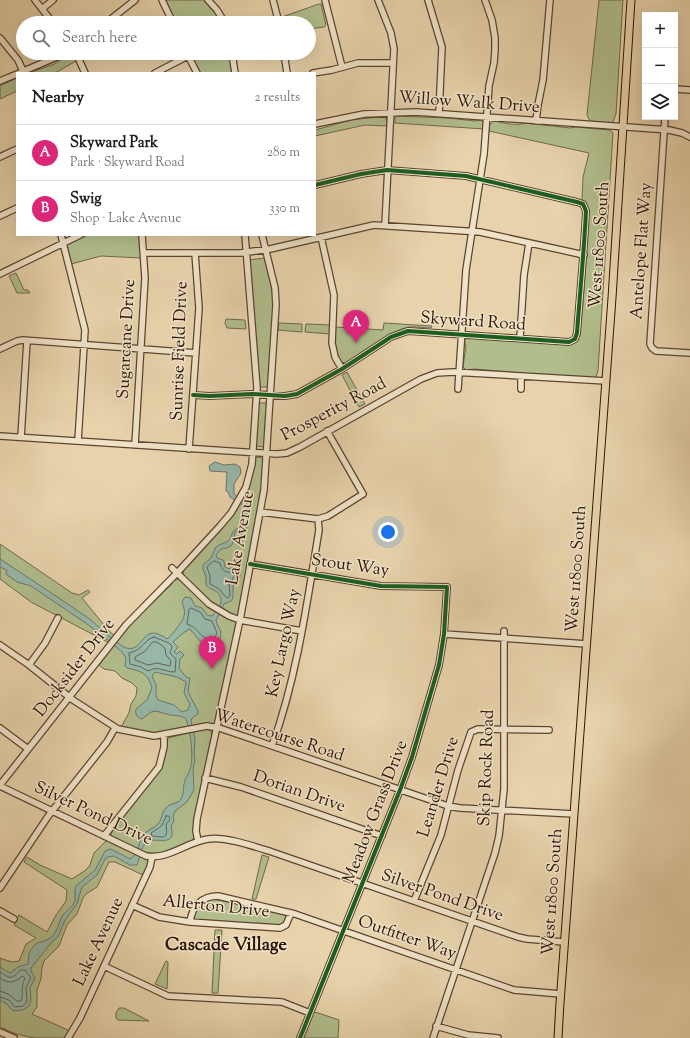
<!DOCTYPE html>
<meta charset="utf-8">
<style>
:root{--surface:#fff;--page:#f2f2f2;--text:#222;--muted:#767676;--line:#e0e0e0;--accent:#db2777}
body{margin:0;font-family:"Sorts Mill Goudy",serif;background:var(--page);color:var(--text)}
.controls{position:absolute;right:12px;top:12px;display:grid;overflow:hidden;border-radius:0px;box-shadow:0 4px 16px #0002}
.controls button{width:36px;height:36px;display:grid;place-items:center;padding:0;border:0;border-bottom:1px solid var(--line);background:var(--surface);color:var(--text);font:20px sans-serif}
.you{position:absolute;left:388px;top:532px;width:14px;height:14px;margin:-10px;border:3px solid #fff;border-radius:50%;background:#1a73e8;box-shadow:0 0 0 6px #1a73e833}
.badge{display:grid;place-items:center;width:26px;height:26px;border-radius:50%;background:var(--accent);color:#fff;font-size:13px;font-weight:700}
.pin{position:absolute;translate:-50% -33px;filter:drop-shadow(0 1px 2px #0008)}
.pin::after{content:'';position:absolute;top:21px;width:14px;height:12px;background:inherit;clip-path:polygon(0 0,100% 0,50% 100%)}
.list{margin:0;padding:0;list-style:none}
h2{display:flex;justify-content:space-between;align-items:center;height:52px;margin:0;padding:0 16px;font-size:17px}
h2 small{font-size:13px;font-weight:400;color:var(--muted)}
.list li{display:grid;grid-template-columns:26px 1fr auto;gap:12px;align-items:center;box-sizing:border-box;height:56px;padding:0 16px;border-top:1px solid var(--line)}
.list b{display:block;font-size:15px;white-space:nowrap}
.list p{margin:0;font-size:13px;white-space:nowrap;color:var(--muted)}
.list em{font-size:13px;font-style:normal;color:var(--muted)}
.icon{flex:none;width:22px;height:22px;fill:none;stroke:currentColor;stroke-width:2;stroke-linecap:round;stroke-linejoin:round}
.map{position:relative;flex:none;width:690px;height:1038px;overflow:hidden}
.search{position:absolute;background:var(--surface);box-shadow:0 4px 16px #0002;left:16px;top:16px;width:300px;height:44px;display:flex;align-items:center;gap:10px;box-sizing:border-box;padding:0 14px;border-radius:22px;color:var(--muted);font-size:15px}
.panel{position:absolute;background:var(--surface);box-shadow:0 4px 16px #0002;left:16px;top:72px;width:300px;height:164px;border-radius:0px}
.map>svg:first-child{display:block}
.green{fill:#b1bd8c;stroke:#6f6849}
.water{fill:#97b8a9;stroke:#6d7668;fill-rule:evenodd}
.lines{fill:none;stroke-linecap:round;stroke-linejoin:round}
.shore{stroke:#626658;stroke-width:1}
.minor-casing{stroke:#5c442f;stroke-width:8}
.major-casing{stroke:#2d1406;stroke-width:9}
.minor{stroke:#efe2c8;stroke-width:5.5}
.major{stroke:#e7d2ab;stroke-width:7}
.cycleway-casing{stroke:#efe2c8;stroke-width:6}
.cycleway{stroke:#1b5e20;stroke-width:4}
.labels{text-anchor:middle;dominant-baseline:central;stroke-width:3;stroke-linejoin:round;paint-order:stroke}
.street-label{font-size:17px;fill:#2d1406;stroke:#efe2c8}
.neighbourhood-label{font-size:18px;font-weight:bold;fill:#2d1406;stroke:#efe2c8}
</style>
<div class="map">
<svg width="690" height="1038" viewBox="0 0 690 1038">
<rect width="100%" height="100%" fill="#e7d2ab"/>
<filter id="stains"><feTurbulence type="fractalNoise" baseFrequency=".005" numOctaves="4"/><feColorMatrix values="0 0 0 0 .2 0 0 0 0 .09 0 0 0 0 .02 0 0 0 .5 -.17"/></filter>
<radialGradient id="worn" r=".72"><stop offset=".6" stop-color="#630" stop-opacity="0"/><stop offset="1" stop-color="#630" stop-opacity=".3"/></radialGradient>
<path class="green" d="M167,0h37l10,10 9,13h-49l-9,-22z
M599,0h24l-7,114 -3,8 -3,1 -20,-2 -3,-6z
M319,4h2l5,21 -2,2 -15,2v-6h-26l-1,-6z
M189,53h41l3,20h-34z
M70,54l4,1 3,4 -1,2 -21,12h-26l25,-9z
M17,78v13l-17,8v-13z
M379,116h4l3,2 1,8 -22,-1 -50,11v-6l36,-10 27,-3z
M395,116l53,2 27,3 6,-1 3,4v5l-89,-6z
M494,121c9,2 22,5 32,2l44,5 6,-1 34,3 3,3 -15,238 -2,6 -3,1 -38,-2 -80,-7 -9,1 -3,-3 3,-21 -2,-5 4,-4 101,7 6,-2 5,-6c4,-42 7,-84 9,-126l-2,-5 -5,-4 1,-24 6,-24 -100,-22 1,-7z
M89,235h51l2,23 -41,-2 -30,8 -4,-12 -1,-6c6,-6 15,-8 23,-11z
M265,258l9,41 -5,88h-11l-10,-127z
M16,273l8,17h4l2,3h-13l-8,-17z
M226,319l19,1 1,9 -19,-1 -2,-5z
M279,323l23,1v8l-24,-2z
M384,323l48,3 -1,2c-9,0 -20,-3 -29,1 -20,8 -38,22 -56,34l-5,-1c-6,-12 -7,-22 -6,-35l48,3z
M306,324l24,1v9l-25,-2z
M347,372l18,32 -6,3 -17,-32z
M258,403h10l-3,44 -10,-1z
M256,457l7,1v21l-24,136 -5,1 -20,-12 -30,-28 -1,-5c27,-31 69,-70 72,-113z
M0,544l72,49 7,2 9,-5 2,2 -8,6 26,32 10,9 8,-11 46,-44 1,-3 4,-2 4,1 49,39 4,2 3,4 -21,97 -4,2h-11l-46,10 -34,-7 8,-14 2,-9 5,-8 1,-8 -5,-5 -10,-5 -7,-7 -11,-2 -5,-4 14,-20 -82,-43 -31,-23z
M207,729l4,2 1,3 -18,87v16l-2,4c-8,4 -17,9 -26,11 -19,6 -37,-7 -53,-15l-2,-2 1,-4 44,-55 7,-12 5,-26 32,-8z
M107,840l38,17 4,5 -6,13 -28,-13h-6l-12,25 -11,7 -3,4 -6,16 -10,11 -8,21 -15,15 -2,7 -1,11 -4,11v17l-5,7 38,17 -5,7h-31l-18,-4 -16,-7v-69l12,4 7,-1 7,-17 10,-6 -22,-13 5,-10 28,17 9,-17 10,-14 1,-11 -43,-28 3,-5 13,8 32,14 14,-9 4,-5 4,-12z
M262,855l7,2 -13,42h-4z
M213,899l69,14 5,4 -1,4 -4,5 -85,-5c-12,-10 10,-19 16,-22z
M215,930h7l-4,63h-6z
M166,961l2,1 -1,27 -12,-5z
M119,1008h5l25,13 -31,-1 -2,-2v-5z
M313,1012l5,1 21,7 -1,18h-34z"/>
<path class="water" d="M215,462l9,3 11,-1 5,3 1,6 -7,11v10c5,5 16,8 14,16 0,4 -3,7 -3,10 1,4 3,4 1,9l-11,3 -3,13 -5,3 -6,1 -5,6 1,3 6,2 2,4 -1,2 5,3 2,-1h5l4,4v4l-7,10v12l-2,3 -7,3 -8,16 1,4 4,8 -1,6 -5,8 -5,1 -2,-3 -8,-3 -9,-11 -2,-1 -7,5 -9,8 5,5 -4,5 3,2 3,-3 4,4 -4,4 -1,9 7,9 4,1 -2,14 10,19v3l-6,4 -1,3 4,19 -1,13 1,7 -2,9 1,21 -7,12 -12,9 -2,6 1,4 -3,5c6,23 -15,10 -24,16 -7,5 -7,16 -10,23h-7l-16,-9 -6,1 -3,2 -8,16 -15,12 -5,17 -12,16 -7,17 -6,5 -21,26v3l4,7 -5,10 1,12 -2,6 -6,4 -10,1 -6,-7 -7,-4v-33l10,6 8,-6 10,-3 1,-11 3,-5 5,-5 10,-3 6,-4 4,-7 5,-13 11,-11 2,-4v-11l1,-4 19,-16 10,-19 6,-2 19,10c9,-5 8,-16 13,-24 4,-5 10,-6 15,-11 4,-4 3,-11 8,-16 4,-5 12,-4 15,-9 3,-5 2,-11 3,-15 1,-7 6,-11 7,-18 2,-9 0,-40 -6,-48l-5,-2 -10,-1 -14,-4 -5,1 -9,7c-5,-1 -7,-5 -6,-10l11,-9 5,-12c-4,-15 -11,-17 -25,-20l-2,-2 1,-8 -4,-6 -15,-13 -20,-15 -56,-38 -14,-4 -11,-8 1,-4 -7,-3v-8c30,20 61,40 91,61 8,7 27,25 35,28 19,5 15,-28 41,-9 4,-3 6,-6 9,-10 8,-10 11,-14 6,-27l3,-5 6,1 4,8c3,1 6,1 8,3 3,4 3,7 9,7 6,-6 14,-16 5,-24 -4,-3 -8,-3 -11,-7v-8l-3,-8v-4l8,-7 5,-11c3,-3 8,-3 12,-6 7,-6 0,-11 13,-13 3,-3 4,-18 3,-22l-14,-9 -2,-5 -2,-1 1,-19 -17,-1 -1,-5zM155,672l22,5 9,5 -2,11 6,11 -2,6 -6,2 -8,-7 -16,-5 -2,-4v-11l-4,-9z"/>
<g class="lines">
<path class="shore" d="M214,561l6,2c1,7 7,12 14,8l2,2 -7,12 1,10 -2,3 -2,-1 -7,-8 -9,-5v-8l-3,-9z
M191,608l9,4 5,7 7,2 5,12 -4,8c-15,-3 -13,-13 -26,-17l2,-14z
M154,637l15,6 3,3 -2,7 6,6 -1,13c-12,0 -16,-7 -27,-1l-7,-4 -11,-3 -1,-11c15,-3 15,-14 25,-16z
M153,642h4l8,6 1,7 5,6 -1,5 -13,-3 -9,2 -13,-5v-3l9,-5z
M166,816h3l1,4 -4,4c2,16 -1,13 -14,12l-1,-3c11,-7 11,-6 15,-17z
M0,972c10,7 12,8 20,-2h5l6,8 -5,9 1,14 -4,5 -8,1 -6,-7 -9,-3
M0,978c8,6 15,5 22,-2l3,2c-5,10 -1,17 -4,23h-4l-9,-7 -8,-3"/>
<defs>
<path id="minor" d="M35,0l18,23
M162,0l11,23
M208,0l9,10 8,13
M273,0l6,23
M325,0l17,67
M378,0l13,33 3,16 -9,176
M428,0l14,47 -3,66
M42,9l11,-9
M106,23l29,-23
M0,38l18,22 6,13
M76,53l9,20
M232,53l3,20
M284,53l3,20
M187,54l10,19
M19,73l47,-20
M155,73l33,-17
M313,73l19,-3 26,-7h35
M0,81l17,-7
M675,89l15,1
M665,117l-15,227 2,4 4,3 34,2
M536,121l2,-16 5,-25 7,-80
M315,124l49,-10 52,-2 253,18 13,3 8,4
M0,157l17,-8
M0,216l17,-8
M61,235l24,95 -7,111
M321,237l13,58 -2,48 3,14 7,12
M144,253h96l30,-4 104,-24 106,7 104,23
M0,274l80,-39
M520,338l4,-63 5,-32
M0,349l17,-8 6,-1 173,13
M458,389l8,-119 18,-116 5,-68 5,-23 1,-13v-12l-3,-18 -7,-20
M521,389v-12
M193,395l17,1 42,-2 33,2 12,-2 45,-25 49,-32 17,-6 161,11 6,-3 2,-6c3,-41 7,-81 9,-122l-3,-7 -6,-2 -111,-26 -79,-6 -26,4 -46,11
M0,436l277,18 10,-1 13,-6 121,-68 16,-6 16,-1 153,9
M21,437l6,-96
M135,445l10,-167 -3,-43
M189,449l10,-141 -4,-55
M260,512l58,7 10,-3 35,-22 -36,-63
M250,564l131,22 66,1 -3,47 -5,31 -27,92 -12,33 -100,248
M172,568l37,36 20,12 11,4 62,11
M444,634l143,10
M0,645l29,20 44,35 45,29 36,7 53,-10 12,2 24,8 205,70 12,2 114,6
M29,665l16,-22 13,-25
M0,728l28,21
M272,746c25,-69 35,-143 47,-216l-1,-11
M205,778l36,9 141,49
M0,785l126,-160 51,-52 43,-47 11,-13 15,-26 6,-23 5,-76 -12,-153
M0,786l146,70c23,4 40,-14 62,-17 17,-3 48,8 64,13l246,85 9,2 37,3
M104,836l55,-69 5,-20v-12
M198,841l-2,-10 1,-12 43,-199 24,-130 12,-185 -1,-17 -13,-53
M0,888l49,-73 58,-73 8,-14
M414,901l27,-66 17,-65 13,-38 7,-3 71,1
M132,905l27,12 31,5 90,6 6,-3 5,-12
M0,911l14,8
M190,922c2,-15 11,-26 28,-26l77,18 219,76 47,4
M104,966l64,30 114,6 28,11
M436,1026l32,9 30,3
M0,1032l14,6
M68,1038l12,-20 70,-151 2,-10
M433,1038l62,-185 4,-17 5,-47v-158"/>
<path id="major" d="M558,1038l2,-35 14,-189 38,-516 19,-298"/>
</defs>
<use href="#minor" class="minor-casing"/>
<use href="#major" class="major-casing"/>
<use href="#minor" class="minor"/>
<use href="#major" class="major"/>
<defs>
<path id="cycleway" d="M193,395l17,1 42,-2 33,2 12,-2 45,-25 49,-32 17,-6 161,11 6,-3 2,-6c3,-41 7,-81 9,-122l-3,-7 -6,-2 -111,-26 -79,-6 -26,4 -46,11
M250,564l131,22 66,1 -3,47 -5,31 -27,92 -12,33 -100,248"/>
</defs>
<use href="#cycleway" class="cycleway-casing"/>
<use href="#cycleway" class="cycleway"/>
</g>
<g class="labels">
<g class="street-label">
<text transform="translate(469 103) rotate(4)">Willow Walk Drive</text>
<text transform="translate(600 245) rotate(-86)">West 11800 South</text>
<text transform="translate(642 251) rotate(-86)">Antelope Flat Way</text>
<text transform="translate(473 322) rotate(4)">Skyward Road</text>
<text transform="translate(127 339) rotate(-87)">Sugarcane Drive</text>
<text transform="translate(180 351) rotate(-88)">Sunrise Field Drive</text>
<text transform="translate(334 410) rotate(-28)">Prosperity Road</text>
<text transform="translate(241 538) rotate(-80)">Lake Avenue</text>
<text transform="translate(350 566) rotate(8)">Stout Way</text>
<text transform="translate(577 569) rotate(-86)">West 11800 South</text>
<text transform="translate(284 643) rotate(-78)">Key Largo Way</text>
<text transform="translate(75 668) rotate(-52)">Docksider Drive</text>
<text transform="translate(279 736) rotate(18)">Watercourse Road</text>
<text transform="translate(487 768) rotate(-88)">Skip Rock Road</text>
<text transform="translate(439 787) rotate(-73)">Leander Drive</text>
<text transform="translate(299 792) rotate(19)">Dorian Drive</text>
<text transform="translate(376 812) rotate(-69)">Meadow Grass Drive</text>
<text transform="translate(93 814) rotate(25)">Silver Pond Drive</text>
<text transform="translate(553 892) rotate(-86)">West 11800 South</text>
<text transform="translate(442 896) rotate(19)">Silver Pond Drive</text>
<text transform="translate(216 907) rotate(6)">Allerton Drive</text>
<text transform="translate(407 938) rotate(19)">Outfitter Way</text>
<text transform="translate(99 942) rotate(-65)">Lake Avenue</text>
</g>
<g class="neighbourhood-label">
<text x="226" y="946">Cascade Village</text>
</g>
</g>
<rect width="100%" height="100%" filter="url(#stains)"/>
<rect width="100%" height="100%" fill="url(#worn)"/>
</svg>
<div class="controls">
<button>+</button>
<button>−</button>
<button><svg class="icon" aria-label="layers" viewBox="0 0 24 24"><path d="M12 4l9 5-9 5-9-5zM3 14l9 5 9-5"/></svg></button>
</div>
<div class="you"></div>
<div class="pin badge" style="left:356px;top:343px">A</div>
<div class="pin badge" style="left:212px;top:669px">B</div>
<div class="search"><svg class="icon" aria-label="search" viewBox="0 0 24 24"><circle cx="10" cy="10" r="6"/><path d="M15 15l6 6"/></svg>Search here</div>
<section class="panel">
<h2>Nearby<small>2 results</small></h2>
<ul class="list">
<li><span class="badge">A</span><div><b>Skyward Park</b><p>Park · Skyward Road</p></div><em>280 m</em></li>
<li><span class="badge">B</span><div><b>Swig</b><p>Shop · Lake Avenue</p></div><em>330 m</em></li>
</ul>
</section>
</div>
